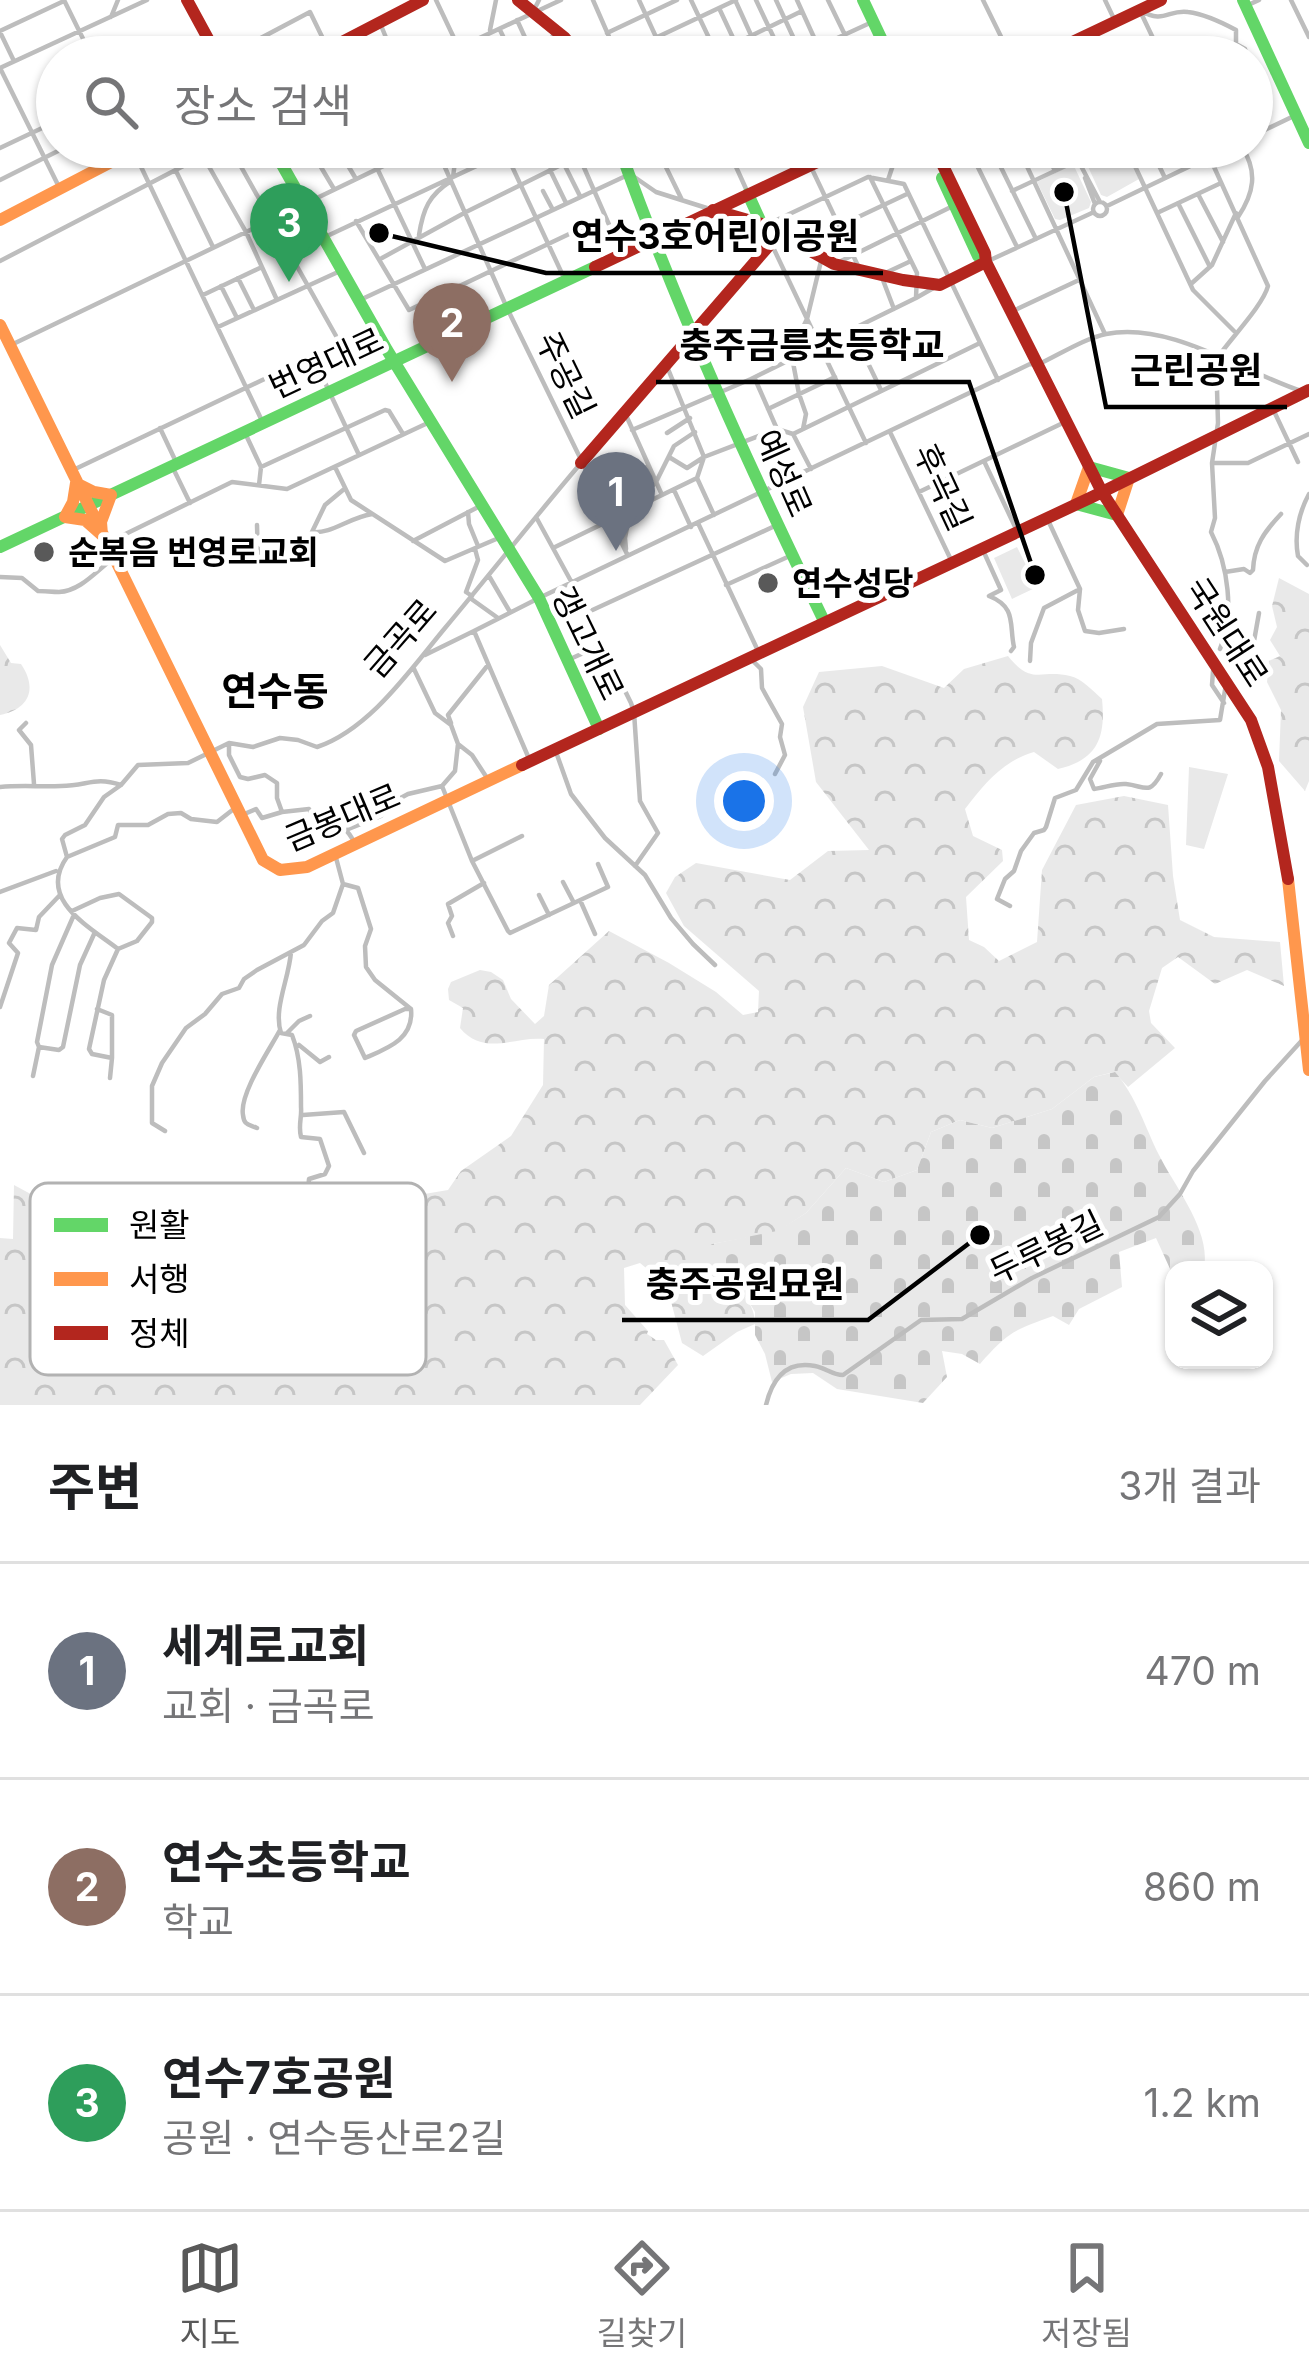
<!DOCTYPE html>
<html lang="ko">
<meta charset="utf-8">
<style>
:root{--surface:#fff;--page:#f6f6f6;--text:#202124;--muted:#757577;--line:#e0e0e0;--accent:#595959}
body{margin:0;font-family:Inter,"Noto Sans KR",sans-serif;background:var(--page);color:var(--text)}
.controls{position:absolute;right:36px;bottom:36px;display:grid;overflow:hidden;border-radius:24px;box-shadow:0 3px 9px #0004}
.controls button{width:108px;height:108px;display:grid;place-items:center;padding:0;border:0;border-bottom:3px solid var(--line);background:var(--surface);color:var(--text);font:60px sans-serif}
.you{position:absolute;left:744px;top:801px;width:42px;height:42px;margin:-30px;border:9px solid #fff;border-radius:50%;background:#1a73e8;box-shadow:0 0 0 18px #1a73e833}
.badge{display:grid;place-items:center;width:78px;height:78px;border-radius:50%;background:var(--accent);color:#fff;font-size:39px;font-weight:700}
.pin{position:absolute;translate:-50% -99px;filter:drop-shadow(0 3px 6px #0008)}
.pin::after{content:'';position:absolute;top:63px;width:42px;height:36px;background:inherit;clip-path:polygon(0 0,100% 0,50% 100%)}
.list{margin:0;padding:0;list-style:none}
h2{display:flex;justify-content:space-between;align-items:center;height:156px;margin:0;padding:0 48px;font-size:51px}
h2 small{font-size:39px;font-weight:400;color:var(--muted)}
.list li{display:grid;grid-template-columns:78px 1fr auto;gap:36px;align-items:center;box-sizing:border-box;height:216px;padding:0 48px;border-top:3px solid var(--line)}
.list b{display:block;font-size:45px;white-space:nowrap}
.list p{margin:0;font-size:39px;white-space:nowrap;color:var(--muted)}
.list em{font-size:39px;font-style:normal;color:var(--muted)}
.icon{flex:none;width:66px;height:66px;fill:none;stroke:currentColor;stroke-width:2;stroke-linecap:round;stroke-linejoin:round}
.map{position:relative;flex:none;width:1309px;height:1405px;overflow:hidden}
.search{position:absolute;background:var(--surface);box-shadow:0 3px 9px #0004;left:36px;right:36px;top:36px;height:132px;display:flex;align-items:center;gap:30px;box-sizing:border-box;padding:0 42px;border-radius:66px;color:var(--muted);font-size:45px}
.sheet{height:804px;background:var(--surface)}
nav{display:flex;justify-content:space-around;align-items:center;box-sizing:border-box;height:168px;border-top:3px solid var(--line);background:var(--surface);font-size:33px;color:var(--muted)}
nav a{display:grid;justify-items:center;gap:6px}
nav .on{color:var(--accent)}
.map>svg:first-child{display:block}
.green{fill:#e9e9e9}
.forest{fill:url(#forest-crowns)}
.cemetery{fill:url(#cemetery-stones)}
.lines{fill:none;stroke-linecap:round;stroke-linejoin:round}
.street{stroke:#bdbdbd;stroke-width:4.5}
.fast{stroke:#63d668;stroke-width:12}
.slow{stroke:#ff974d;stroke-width:12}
.jam{stroke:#b3261e;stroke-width:12}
.poi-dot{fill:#595959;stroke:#fff;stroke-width:4.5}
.labels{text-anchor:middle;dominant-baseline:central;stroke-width:10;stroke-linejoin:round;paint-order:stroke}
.street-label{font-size:33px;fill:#000;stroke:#fff}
.poi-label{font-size:33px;font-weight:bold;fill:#000;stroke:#fff;text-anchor:start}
.quarter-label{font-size:39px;font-weight:bold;fill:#000;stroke:#fff}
.key{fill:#fff;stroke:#b2b2b2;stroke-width:3}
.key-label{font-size:33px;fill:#000}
.leader{fill:none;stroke:#000;stroke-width:4.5}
.callout-dot{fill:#000;stroke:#fff;stroke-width:4.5}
.callout-label{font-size:36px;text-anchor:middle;font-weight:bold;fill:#000;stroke:#fff;stroke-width:10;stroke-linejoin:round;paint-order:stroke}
</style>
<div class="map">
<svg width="1309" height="1405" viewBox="0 0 1309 1405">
<defs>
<pattern id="forest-crowns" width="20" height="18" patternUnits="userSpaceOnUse" patternTransform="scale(3)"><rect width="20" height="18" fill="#e9e9e9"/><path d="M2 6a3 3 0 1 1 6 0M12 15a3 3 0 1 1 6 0" fill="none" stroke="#c6c6c6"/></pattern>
<pattern id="cemetery-stones" width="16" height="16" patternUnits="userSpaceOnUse" patternTransform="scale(3)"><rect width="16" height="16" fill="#e9e9e9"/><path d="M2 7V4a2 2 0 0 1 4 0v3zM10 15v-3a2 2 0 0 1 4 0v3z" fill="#c6c6c6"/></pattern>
</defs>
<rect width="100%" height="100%" fill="#fff"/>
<path class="green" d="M1109,147h14l16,32 -32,18 -6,-2 -16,-35z
M1071,165l3,1 17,36 -2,6 -29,12 -5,-1 -18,-37z
M1017,547l20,40 -25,12 -18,-41z
M1189,767l39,7 -24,75 -18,-4z"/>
<path class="forest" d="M1279,578l30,16v187l-4,10 -26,-30 2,-51 -14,-28 2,-21 11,-5 -10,-16 7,-13 -5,-21z
M0,645l11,18 10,1c17,25 8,45 -21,51z
M1008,656c24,30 32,13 62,20 11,2 23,15 32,23 4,39 -5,61 -44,70l-24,-17c-31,9 -49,31 -69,57l8,27 29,14 1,11 -37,36 3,43 15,7 15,14 38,-19 5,-72 34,-65 48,-9 44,9 5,71 7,44 34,17 66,5 4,44 -37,-16 -32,14 -37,-27 -16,11 -13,43 2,12 24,25 -47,39 -14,-15 -20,5 -42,32 -60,19 -32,-8 -29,12 -14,38 -33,12 -38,-14 -40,45 -29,19 -65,12 -9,35 25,1c14,13 27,24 27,44l-18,8 -34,24 -21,-13 -13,-49 -7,-2 -5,-15 -17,-14 -16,5 1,37 23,26 -1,3 9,6h8l14,25 -38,40h-640v-167l13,1 1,-54 124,67 112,-1 86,-42 112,-19 13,-19 50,-35 32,-51 1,-46c-30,-3 -60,18 -84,-11l3,-20 -14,-8 -1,-11 3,-7 29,-12 11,2 12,8 8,19 24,25 9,-8 5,-31 60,-54 60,32 47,29 27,23 15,-3 1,-21 -75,-65 -18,-33 9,-16 21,-14 94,17 38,-29 41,-1 -53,-68 -13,-75 16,-35 63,-6 62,22 20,-19z"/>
<path class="cemetery" d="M1115,1072c21,24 30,55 44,83 16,32 52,76 45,112l-33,4 -15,-33 -37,14 3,35 -43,22 -10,16 -16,-9c-39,14 -45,16 -73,48l-18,-10 -20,-3 5,26 -24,26 -86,-14 -24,-16 -22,1 -19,8 -7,-28 -10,-19v-23l-8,-13 -19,-19 -25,-1 -13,-17 22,-18 65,-13 29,-18 40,-45 38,14 33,-12 14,-38 29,-12 32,8 60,-19 42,-32z"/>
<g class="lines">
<path class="street" d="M64,0l28,57
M436,0l27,57
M593,0l24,55
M639,0l17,37
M691,0l27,57
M756,0l27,57
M776,0l25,54
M797,0l20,44
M828,0l16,33
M983,0l28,57
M1105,0l10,21
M1291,0l18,37
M736,2l25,55
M1246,6l13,-6
M719,8l23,49
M1140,10c24,15 28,-1 48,2 16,2 35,11 48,18v14l9,5 2,8
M533,12l6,-12
M1141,13l21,44
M111,17l7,-17
M517,20l17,37
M380,23l14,34
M490,30l6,-30
M500,30l13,27
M0,31l64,-30
M0,32l13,27
M607,33l70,-33
M716,53l86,-42
M188,57l23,-12
M225,57l85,-45 18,37
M439,57l122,-57
M543,57l13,-28
M615,57l121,-57
M796,57l74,-34
M0,68l147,-68
M1,70l59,119
M1252,136l44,-21
M309,147l25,42
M337,147l19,32
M367,147l58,122
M436,147l71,161 120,246
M503,147l62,133
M575,147l46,105
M727,147l20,44
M968,147l49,100
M991,147l45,92
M1018,147l87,187
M1044,147l11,24
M1071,147l29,55
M1126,147l67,143 41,41
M1150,147l15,31
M1177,147l9,21
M1205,147l63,139c-5,19 -36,51 -50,71
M0,148l57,-27
M134,152l129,271
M203,156l43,76 31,68
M564,164l16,32
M811,167l49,103
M550,170l16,33
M176,171l37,76
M453,177l4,-30
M1085,178l10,26
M0,180l66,-33
M888,180l11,-33
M543,191l10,19
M1012,191l94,-44
M1198,194l25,48
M682,200l-19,-39 2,-4 23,-10
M1093 209a7 7 0 1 1 14 0a7 7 0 1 1-14 0Z
M1178,203l32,64
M1107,206l123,-59
M1157,213l64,-30
M1238,217c16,-24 20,-45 4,-70
M356,221l53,89 196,-93
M766,225l102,-48 36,7 94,196
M419,235c4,-26 10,-40 32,-54
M325,237l192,-90
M771,243l95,200
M803,243l104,-49
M382,258l84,-46 113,-56
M0,261l220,-114
M839,262l114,-56
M986,262l108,-50
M238,278l16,32
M1192,283l20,-18 24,-52
M221,286l16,32
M203,295l59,-28
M435,298l17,36
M916,298l21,-12
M360,300l270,-126 26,18 57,18
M894,309l-13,-34 30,-14
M1013,311l66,-31
M218,327l120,-55
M852,330l29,60
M11,345l412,-198
M313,357l46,98
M666,364l38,93 -17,11 -18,-11
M755,379l22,50
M1272,407l26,55
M768,409l67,-32
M625,413l37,82
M160,428l17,36
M803,429l3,-15 -7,-20 -8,-42 16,-33 15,-62
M632,430l119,-51 165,-81 1,-25 -47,-96
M890,432l62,130
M667,433l23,-15
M793,434l18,35
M246,435l15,32 -2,18
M984,461l33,70
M1213,463h35l61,-29
M172,466l18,37
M261,467l124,-57 4,1 14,23
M335,467l16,33 94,61 56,-24
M71,471l269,-128 -110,-196
M697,478l17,37
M343,490l-18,15 -13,27c20,2 36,-14 60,-18
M674,490l17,37
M595,491l54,-25
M919,492l146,-70
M468,512l1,12 9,22
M536,517l36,66 59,120 3,9 6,89 18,32 -23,33
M1047,518l33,71 -2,21 7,21 14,2 25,-4
M698,523l61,130
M257,525l1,35
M413,541l69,-36
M107,543l125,-61 55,7 145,-68
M553,548l144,-70 7,-21 73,-28 16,5 187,-91
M982,548l19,42 -12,6
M626,549l-1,-11 5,-27 26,-29 18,-36 21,-14
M1307,565l-9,-9c-4,-21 1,-44 11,-62
M1225,572l19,-3 6,4 3,-3c1,-24 11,-38 28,-56
M489,576l21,36
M0,577l22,1 16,13c7,0 14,1 21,1 22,-1 38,-22 55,-34
M726,585l66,-30
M472,596l-6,-4 12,-32 -3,-11
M989,596c28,11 20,29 25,51l-3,4
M470,598l28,20
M586,613l191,-88
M547,615l33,-16
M1223,641l26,8 5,-8 5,-28
M1220,649c15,-35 8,-84 -9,-117l4,-14 -3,-55 6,-40 -1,-34 14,-26
M425,655l49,-24
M749,657l12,12 1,19 20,36 -2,13 5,18 -10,19
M568,660l33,-15
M1030,661l1,-18 13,-35 36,-19
M414,669l21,44 16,12 7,19 14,11 17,26
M1213,671l-1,14 12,18
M26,723l-7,7 12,15 3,39
M451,723l-3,-8 40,-50
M229,743v12l11,22 8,2 17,-4 12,8v15l5,14
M458,744l-3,27 -13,15 30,75 36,70 2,2 98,-46 -10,-23
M556,752l15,42 34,44 40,37 26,43 22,26 22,21
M530,761l-56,-130 65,-33 491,-234 7,1c22,-10 46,-26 69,-31 65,-13 138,39 198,58
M1100,761l-10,18 4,10c10,-1 21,-6 32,-5 19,2 23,12 35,-10
M0,787c21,-2 41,0 61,-1 27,0 33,-10 60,-1
M242,815l14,-6 6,9 20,-6 27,-3 7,13c21,5 28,-1 39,22
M346,830l35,-14 14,-15 13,-7 34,-8
M67,857l48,-20 3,-12h30l20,-11 13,-1 10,6 26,3 18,-14
M472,861l50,-25
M563,882l11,21
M343,884l15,4 13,41 -6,17 1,21 9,13 36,29c3,30 -23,39 -46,49l-11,-23 2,-4 49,-22h6
M0,892l56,-21
M539,895l10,20
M580,900l15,34
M1010,906l-13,-7 8,-20 9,-8 7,-20 13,-18 10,-3 2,-3 9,-29 21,-8 17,-28 64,-38 63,-4 6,-36
M72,911l28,-13 19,-4 33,24v4l-15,19 -19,8c-30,-23 -81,-50 -51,-92l-5,-18 3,-4 20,-10 19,-28 17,-12 17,-20 50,-2 41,-20 24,4 27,-9 18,2 19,7c53,-18 93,-77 128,-119 46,-55 90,-111 136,-165
M73,917l-21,48 -15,77 2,5 20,3 4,-3 17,-82 15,-33
M453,936l-5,-13 4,-7 -4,-12 36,-21
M291,952c-2,27 -18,57 -10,81l11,2c9,23 9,48 9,72 1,11 -3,18 0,30l19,2 9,27 -4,8 -16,5 -1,12
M0,1007l18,-54 -9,-10 8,-15 19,2 3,-13 20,-21
M97,1009l15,6v43l-20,-4 -3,-5 15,-69 14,-31
M287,1033l12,-12 11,-5
M299,1045l21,17 9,-5
M33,1076l6,-29
M110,1078l2,-20
M303,1115l41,-3 20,41
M257,1128c-9,-4 -13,-3 -14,-13 -4,-21 27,-66 37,-85
M165,1131l-13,-8v-37l10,-23 24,-35 19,-14 17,-20 17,-6 5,-9 13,-9 47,-25 18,-24 11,-8 10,-29 -8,-30
M766,1405c6,-25 19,-45 49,-39 11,2 17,9 28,9l78,-55 41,-1 70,-41 127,-61 21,-23 13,-23 72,-90 40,-44"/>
<path class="fast" d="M863,0l27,57
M1243,0l66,143
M272,147l115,203 152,248 60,131
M619,147c58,162 130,319 205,474
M942,178l36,78 8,6
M748,194l15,33
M1089,467l40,11
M1076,504l41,11
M0,547l595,-280"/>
<path class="slow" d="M0,220l140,-73
M0,325l263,535 17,10 27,-3 215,-102
M76,483l18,9 17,3 -10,27 1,13 -17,-15 -20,-3 8,-15z
M1076,504l13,-37
M1117,515l12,-37
M1288,879l21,191"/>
<path class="jam" d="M187,0l31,57
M518,0l47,38 16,19
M313,57l110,-57
M1041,57l120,-57
M934,147l51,106 1,9 116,230 149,228 17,47 20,112
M713,210l49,14 72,40 69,16 37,5 46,-23
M595,267l254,-120
M581,463l198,-229
M522,765l570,-268 217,-107"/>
</g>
<g class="poi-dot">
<circle cx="44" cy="552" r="12"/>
<circle cx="768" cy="583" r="12"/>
</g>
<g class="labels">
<g class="street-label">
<text transform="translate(326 363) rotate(-25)">번영대로</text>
<text transform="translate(566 375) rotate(64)">주공길</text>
<text transform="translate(784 473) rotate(66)">예성로</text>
<text transform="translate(943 487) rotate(65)">후곡길</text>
<text transform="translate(1227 632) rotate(57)">국원대로</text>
<text transform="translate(400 638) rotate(-49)">금곡로</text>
<text transform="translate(588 643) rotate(64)">갱고개로</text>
<text transform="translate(342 817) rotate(-23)">금봉대로</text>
<text transform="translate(1046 1247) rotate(-26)">두루봉길</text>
</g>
<g class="poi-label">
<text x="68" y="552">순복음 번영로교회</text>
<text x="792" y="583">연수성당</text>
</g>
<g class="quarter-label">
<text x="275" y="690">연수동</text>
</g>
</g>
<rect x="30" y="1183" width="396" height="192" rx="18" class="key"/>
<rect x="54" y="1218" width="54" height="14" fill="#63d668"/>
<rect x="54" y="1272" width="54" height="14" fill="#ff974d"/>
<rect x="54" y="1326" width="54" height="14" fill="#b3261e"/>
<g class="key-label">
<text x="129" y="1237">원활</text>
<text x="129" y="1291">서행</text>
<text x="129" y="1345">정체</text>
</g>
<path class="leader" d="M379 233L546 273H883M1035 575L969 382H656M1064 192L1106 407H1287M980 1235L868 1320H622"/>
<g class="callout-dot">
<circle cx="379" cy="233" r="12"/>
<circle cx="1035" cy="575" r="12"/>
<circle cx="1064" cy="192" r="12"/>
<circle cx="980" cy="1235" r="12"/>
</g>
<g class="callout-label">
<text x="715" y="249">연수3호어린이공원</text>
<text x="812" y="358">충주금릉초등학교</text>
<text x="1196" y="383">근린공원</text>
<text x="745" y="1297">충주공원묘원</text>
</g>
</svg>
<div class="controls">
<button><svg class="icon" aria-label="layers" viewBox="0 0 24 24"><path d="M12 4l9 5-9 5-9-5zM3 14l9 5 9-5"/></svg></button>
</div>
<div class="you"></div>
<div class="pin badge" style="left:616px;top:551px;background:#6b7280">1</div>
<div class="pin badge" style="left:452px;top:382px;background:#8d6e63">2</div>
<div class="pin badge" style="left:289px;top:282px;background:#2e9e5b">3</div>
<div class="search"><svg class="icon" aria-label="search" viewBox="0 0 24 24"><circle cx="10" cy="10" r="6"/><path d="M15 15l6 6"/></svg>장소 검색</div>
</div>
<section class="sheet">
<h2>주변<small>3개 결과</small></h2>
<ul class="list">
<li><span class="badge" style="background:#6b7280">1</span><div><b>세계로교회</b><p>교회 · 금곡로</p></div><em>470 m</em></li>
<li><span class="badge" style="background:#8d6e63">2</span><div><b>연수초등학교</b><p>학교</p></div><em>860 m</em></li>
<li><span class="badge" style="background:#2e9e5b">3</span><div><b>연수7호공원</b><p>공원 · 연수동산로2길</p></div><em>1.2 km</em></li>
</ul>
</section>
<nav>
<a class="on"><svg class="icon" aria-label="map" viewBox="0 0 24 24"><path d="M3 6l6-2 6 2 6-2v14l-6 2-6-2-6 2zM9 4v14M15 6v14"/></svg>지도</a>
<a><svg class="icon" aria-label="directions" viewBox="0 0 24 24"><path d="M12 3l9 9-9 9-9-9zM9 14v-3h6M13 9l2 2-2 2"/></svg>길찾기</a>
<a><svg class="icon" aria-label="saved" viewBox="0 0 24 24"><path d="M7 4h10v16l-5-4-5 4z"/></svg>저장됨</a>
</nav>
